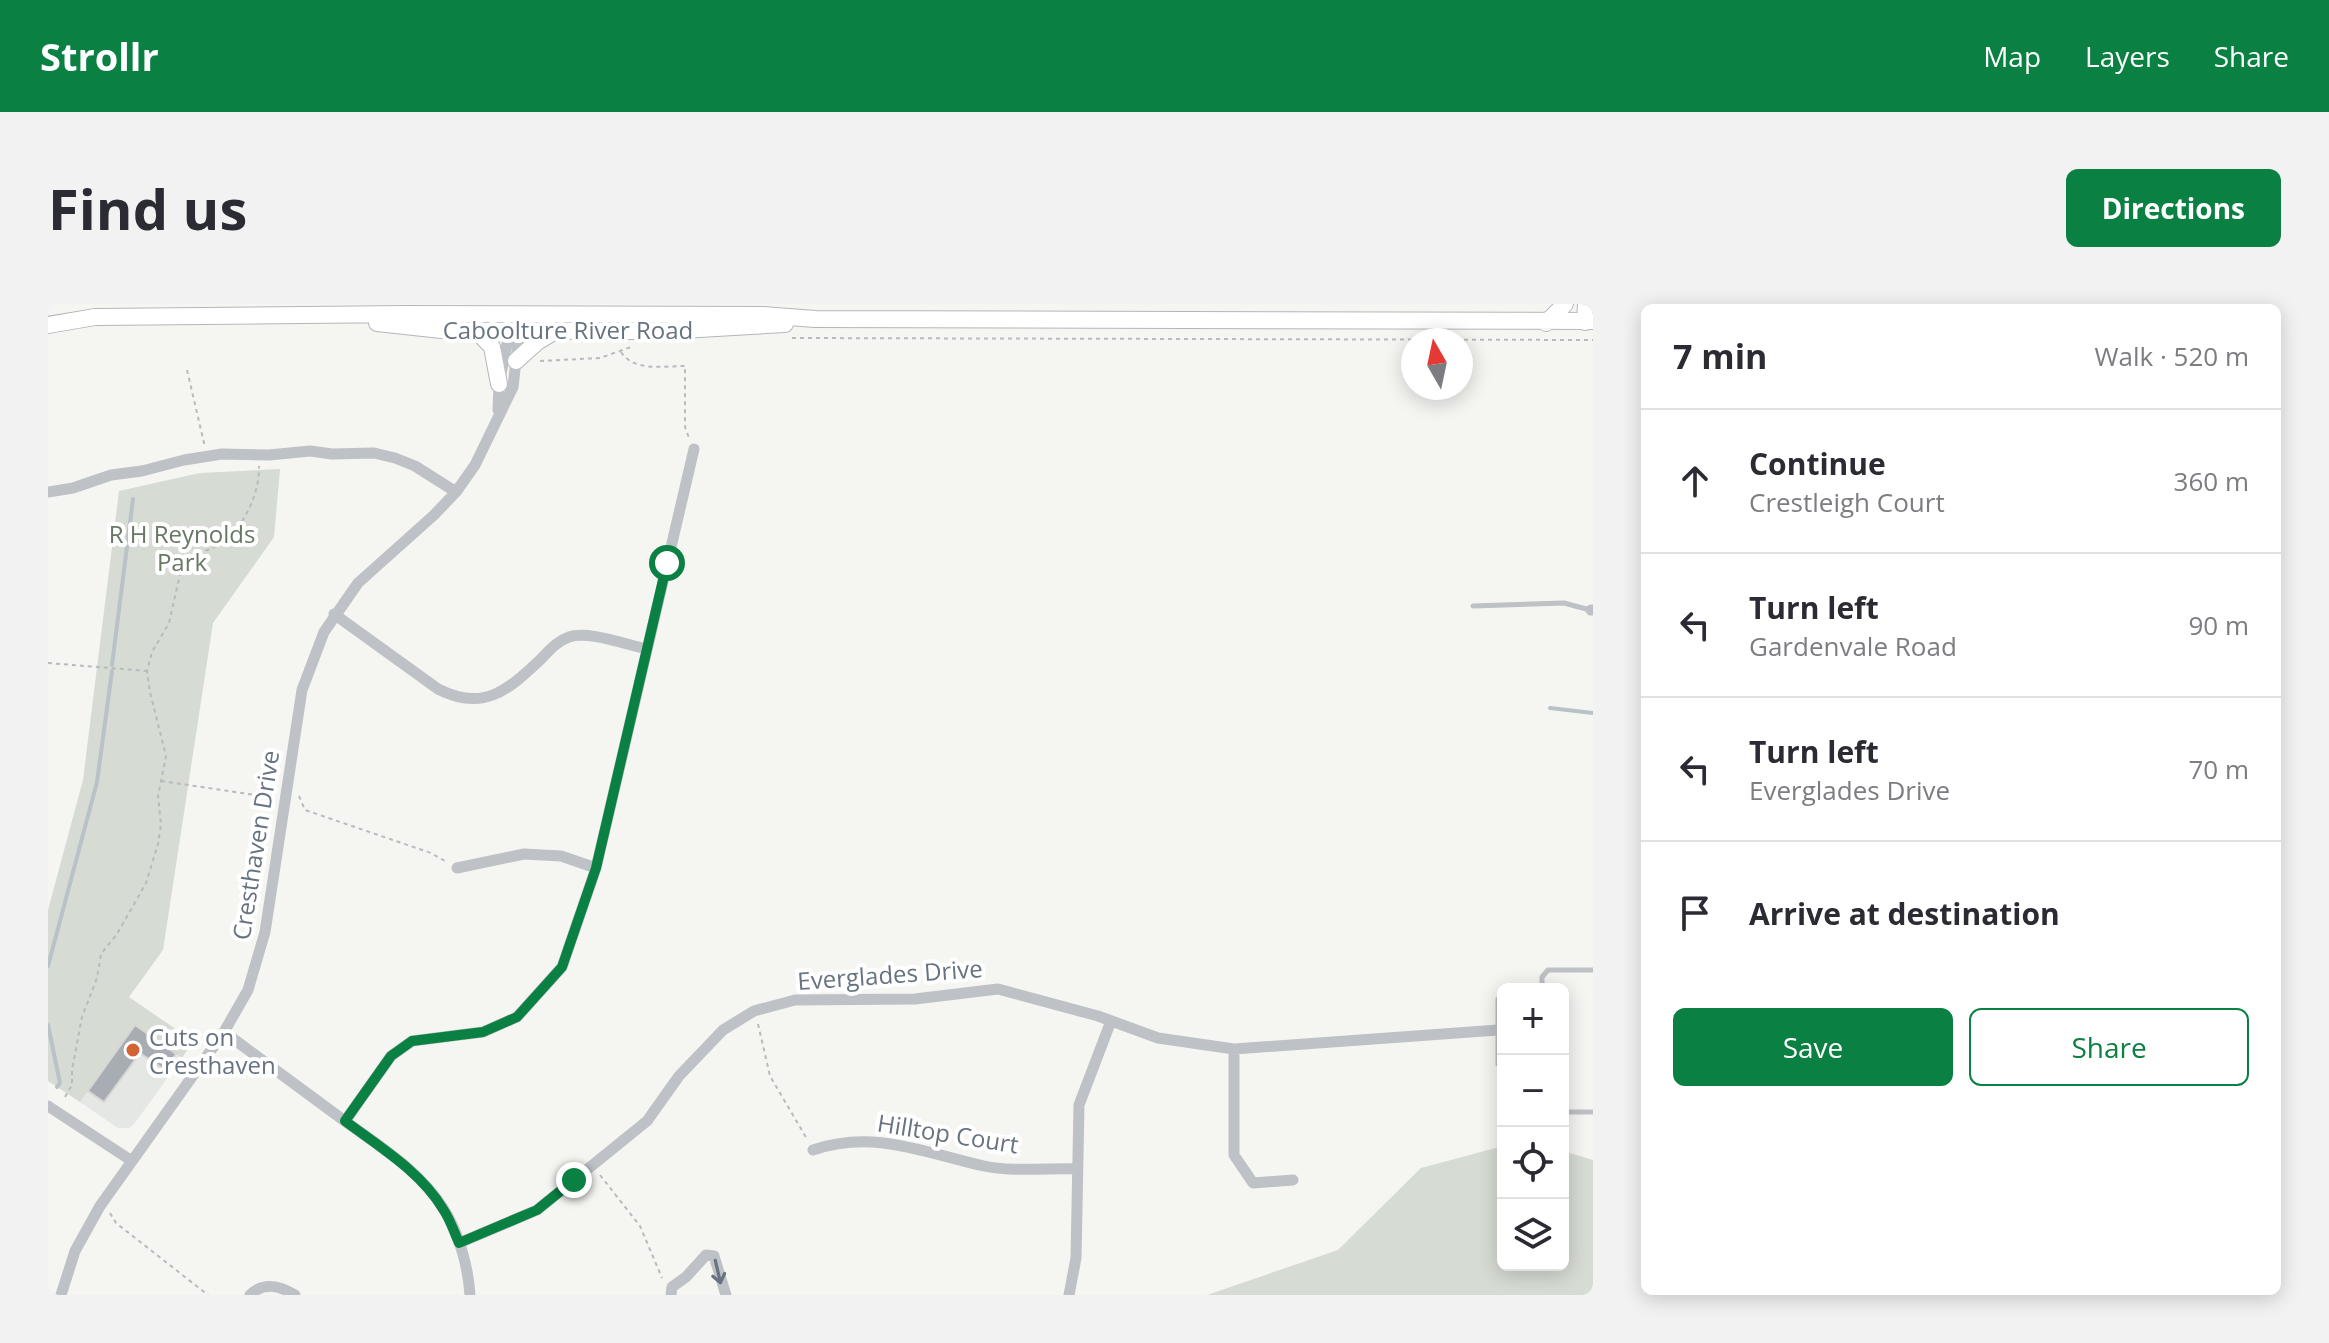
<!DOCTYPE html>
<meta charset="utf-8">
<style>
:root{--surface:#fff;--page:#f2f2f3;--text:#2b2b33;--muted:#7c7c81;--line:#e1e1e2;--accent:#0b8043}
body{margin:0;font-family:"Open Sans",sans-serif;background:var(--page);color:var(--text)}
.controls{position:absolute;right:24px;bottom:24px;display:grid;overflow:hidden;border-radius:12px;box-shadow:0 4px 20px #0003}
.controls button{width:72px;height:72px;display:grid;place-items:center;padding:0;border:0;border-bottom:2px solid var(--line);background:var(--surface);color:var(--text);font:40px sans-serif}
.compass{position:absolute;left:1353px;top:24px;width:72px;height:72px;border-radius:50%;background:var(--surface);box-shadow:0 4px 20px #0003;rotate:351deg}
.stop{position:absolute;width:24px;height:24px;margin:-18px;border:6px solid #0b8043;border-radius:50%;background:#fff}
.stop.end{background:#0b8043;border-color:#fff;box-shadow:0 2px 8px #0008}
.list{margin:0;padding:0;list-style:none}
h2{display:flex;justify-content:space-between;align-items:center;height:104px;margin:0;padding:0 32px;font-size:34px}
h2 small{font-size:26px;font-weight:400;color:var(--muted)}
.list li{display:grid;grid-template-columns:52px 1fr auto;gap:24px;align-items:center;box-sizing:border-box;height:144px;padding:0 32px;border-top:2px solid var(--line)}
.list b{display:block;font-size:30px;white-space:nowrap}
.list p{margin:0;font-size:26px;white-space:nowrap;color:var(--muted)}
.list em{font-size:26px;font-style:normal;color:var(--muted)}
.actions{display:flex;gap:16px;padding:24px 32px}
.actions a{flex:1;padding:18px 0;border:2px solid var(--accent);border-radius:12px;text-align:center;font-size:28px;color:var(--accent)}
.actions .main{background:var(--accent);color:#fff}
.icon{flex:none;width:44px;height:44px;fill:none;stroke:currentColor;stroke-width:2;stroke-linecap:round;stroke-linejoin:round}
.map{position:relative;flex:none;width:1545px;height:991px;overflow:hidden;border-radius:12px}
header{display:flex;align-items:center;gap:48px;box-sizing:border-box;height:112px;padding:0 40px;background:var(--accent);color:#fff}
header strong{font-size:38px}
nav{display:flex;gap:44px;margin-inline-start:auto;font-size:28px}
.intro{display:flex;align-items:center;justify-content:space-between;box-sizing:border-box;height:192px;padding:0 48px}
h1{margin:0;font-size:56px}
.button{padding:20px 36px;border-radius:12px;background:var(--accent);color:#fff;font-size:28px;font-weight:700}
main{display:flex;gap:48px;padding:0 48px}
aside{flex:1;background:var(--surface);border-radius:12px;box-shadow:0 4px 20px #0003}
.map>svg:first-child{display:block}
.built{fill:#e5e7e5}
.green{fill:#d6dbd3}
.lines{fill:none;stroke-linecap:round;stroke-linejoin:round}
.stream{stroke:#b9c2c7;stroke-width:4}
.building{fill:#a7adb3;stroke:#d6d6d4;stroke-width:2}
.secondary-casing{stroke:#b3b7bb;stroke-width:18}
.path{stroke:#b8babd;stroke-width:2;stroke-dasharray:4 4;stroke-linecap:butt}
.lane{stroke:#bec1c5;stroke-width:5}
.street{stroke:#bec1c5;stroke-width:11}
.secondary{stroke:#fff;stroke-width:16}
.oneway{stroke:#677380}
.route{stroke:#0b8043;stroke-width:10}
.poi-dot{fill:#d36234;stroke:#fff;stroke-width:3}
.labels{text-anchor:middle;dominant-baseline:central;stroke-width:8;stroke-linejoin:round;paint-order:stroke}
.street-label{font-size:24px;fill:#677380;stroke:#fff}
.park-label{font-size:24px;fill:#687865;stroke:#fff}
.poi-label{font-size:24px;fill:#677380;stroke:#fff;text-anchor:start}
</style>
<header>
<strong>Strollr</strong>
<nav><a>Map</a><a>Layers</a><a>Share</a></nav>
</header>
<div class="intro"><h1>Find us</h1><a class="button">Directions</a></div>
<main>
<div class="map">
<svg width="1545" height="991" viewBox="0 0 1545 991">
<rect width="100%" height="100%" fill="#f5f5f2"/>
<path class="built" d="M87,721l47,33 -48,66 -5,4h-11l-38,-26z"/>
<path class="green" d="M232,165l-6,68 -61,86 -50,327 -34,47 64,44 -11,17 -47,-33 -55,77 -32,-21v-171l35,-130 36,-289 81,-18z
M1455,842v119h60v-114l30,9v135h-386l131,-45 83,-82z"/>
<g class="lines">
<path class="stream" d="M64,361l21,-166
M1502,404l43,5
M0,662l49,-184 15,-111
M0,721l12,58 -3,4"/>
</g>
<path class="building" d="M87,721l41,29 -11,16 -25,-17 -36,49 -16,-11z"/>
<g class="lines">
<defs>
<path id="secondary" d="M1537,18l1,-18
M329,19l74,8h214l120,-7
M1498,19l19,-19
M0,21l47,-8 310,-3 358,1 52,4 778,2
M429,27l15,16 7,37
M468,57l21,-19 15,-9"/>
</defs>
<use href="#secondary" class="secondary-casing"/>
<path class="path" d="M744,34l801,2
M573,48c13,20 42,14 64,14v61l4,11
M492,57l60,-3 31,-11
M139,66l17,73h4
M0,359l99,8
M113,477l108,16
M251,492l6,14 126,43 14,8
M710,720l12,52 37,63
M17,793l7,-12v-15l10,-53 15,-39 4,-24 16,-20 29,-51 12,-39 3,-20 -3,-28 8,-40 -16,-64 -3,-21 5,-19 17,-29 14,-62c11,-9 24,-9 35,-16 25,-14 42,-52 41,-79
M552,871l40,51 22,52
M62,909l6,10 92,72"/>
<path class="lane" d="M1425,302l91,-3 26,7
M1494,685v-12l6,-7h45
M1450,760v-65
M1515,808h30"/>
<path class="street" d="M450,106l1,-26 12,-60
M0,188l25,-4 38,-13 31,-4 42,-11 38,-6 47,1 41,-4 22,3 42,-1 21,5 20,8 41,26
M1543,306h2
M286,310l104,75c45,23 69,2 102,-29 9,-9 17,-19 29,-23 18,-7 58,8 78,12
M409,564l67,-14 37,2 35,12
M176,728c39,29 79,58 118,87 36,26 77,51 101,89 16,25 25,58 27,87
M1186,745v106l19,28 40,-3
M0,802l84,55
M297,817l46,-65 21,-15 71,-9 34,-15 45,-50 34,-99 98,-419
M765,846c61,-21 112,3 171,16 29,6 63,2 93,3
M411,939l78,-33 110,-89 32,-45 44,-46 31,-19 41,-11 120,-1 83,-10 100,27 60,22 76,11 264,-19
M13,991l14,-44 25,-45 124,-174 24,-42 17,-58 37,-242 22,-58 34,-49 76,-68 22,-23 19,-27 38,-78 7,-62
M202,991c14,-14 30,-9 45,0
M623,991l1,-8 14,-10 20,-22 8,1 12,39
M1021,991l7,-37 3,-153 32,-84"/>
<use href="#secondary" class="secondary"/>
</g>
<defs><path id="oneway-shaft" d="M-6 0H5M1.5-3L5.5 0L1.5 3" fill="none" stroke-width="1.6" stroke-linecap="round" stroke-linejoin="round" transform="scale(2)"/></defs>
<use class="oneway" href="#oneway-shaft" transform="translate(670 968) rotate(77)"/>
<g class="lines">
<path class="route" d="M526,876l-37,30 -78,33c-5,-11 -9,-24 -16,-34 -22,-37 -63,-62 -98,-88l46,-65 21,-15 71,-9 34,-15 45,-50 34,-99 71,-305"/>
</g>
<circle class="poi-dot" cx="85" cy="746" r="8"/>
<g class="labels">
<g class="street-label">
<text x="520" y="25">Caboolture River Road</text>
<text transform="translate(207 541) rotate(-81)">Cresthaven Drive</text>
<text transform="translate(842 670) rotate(-4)">Everglades Drive</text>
<text transform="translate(900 829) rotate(9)">Hilltop Court</text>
</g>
<g class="park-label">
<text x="134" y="229">R H Reynolds<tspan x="134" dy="28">Park</tspan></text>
</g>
<g class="poi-label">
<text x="101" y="732">Cuts on<tspan x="101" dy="28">Cresthaven</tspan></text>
</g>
</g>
</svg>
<div class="controls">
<button>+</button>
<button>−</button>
<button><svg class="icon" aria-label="locate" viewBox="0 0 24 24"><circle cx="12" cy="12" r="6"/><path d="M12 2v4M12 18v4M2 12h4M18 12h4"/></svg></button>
<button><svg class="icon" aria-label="layers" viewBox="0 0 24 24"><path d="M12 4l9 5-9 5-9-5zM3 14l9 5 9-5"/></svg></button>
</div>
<svg class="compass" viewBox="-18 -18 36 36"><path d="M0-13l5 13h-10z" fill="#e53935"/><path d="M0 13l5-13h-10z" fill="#7c7c81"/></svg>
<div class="stop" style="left:619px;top:259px"></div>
<div class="stop end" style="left:526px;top:876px"></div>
</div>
<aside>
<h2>7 min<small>Walk · 520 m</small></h2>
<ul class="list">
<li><svg class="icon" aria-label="ahead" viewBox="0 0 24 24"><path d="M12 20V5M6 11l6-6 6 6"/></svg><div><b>Continue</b><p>Crestleigh Court</p></div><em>360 m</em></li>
<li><svg class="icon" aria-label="left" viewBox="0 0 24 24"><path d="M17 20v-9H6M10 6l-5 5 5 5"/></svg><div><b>Turn left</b><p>Gardenvale Road</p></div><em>90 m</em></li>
<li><svg class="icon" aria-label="left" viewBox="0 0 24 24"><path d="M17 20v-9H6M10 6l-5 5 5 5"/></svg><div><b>Turn left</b><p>Everglades Drive</p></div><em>70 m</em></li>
<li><svg class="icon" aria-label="arrive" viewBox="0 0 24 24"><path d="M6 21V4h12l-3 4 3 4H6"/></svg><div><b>Arrive at destination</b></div></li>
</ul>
<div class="actions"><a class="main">Save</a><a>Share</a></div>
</aside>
</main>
